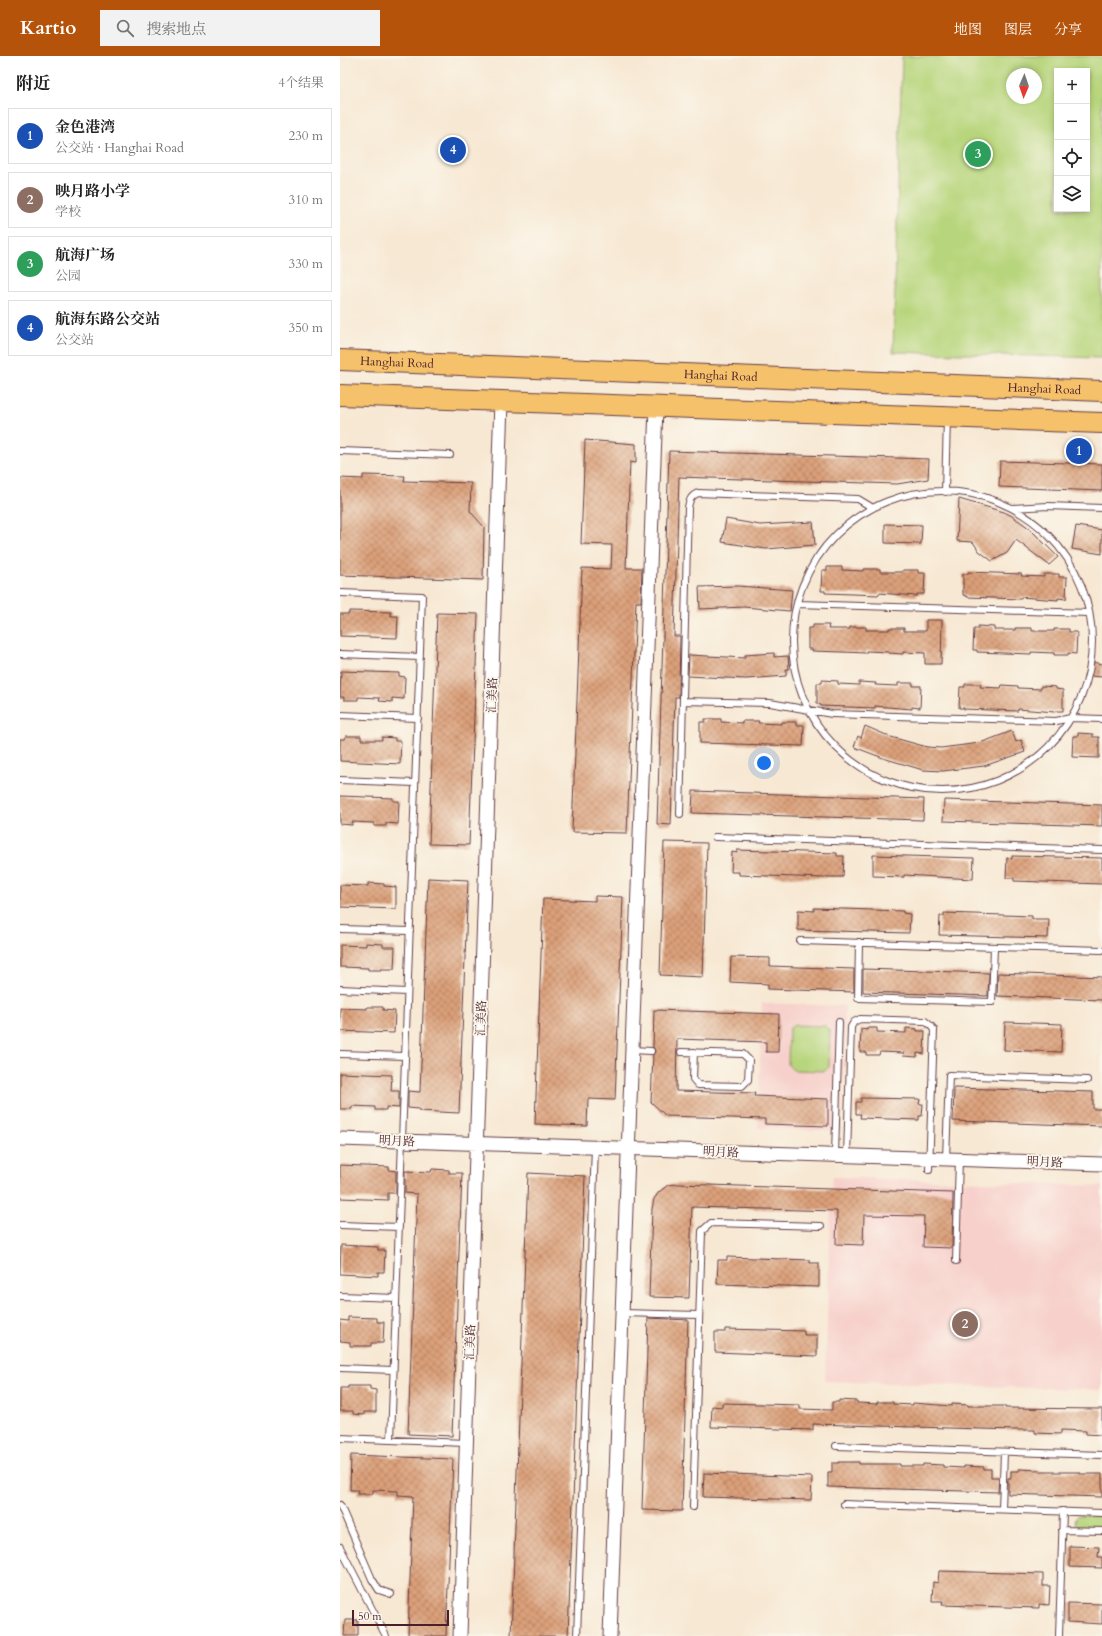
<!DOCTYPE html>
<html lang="zh">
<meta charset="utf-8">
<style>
:root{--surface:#fff;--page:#f2f2f2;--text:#222;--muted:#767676;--line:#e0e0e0;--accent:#b45309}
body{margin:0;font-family:Cardo,"Noto Serif SC",serif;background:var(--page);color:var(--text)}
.controls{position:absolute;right:12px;top:12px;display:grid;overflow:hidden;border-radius:0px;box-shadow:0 2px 6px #0003}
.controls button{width:36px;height:36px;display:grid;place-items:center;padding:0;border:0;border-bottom:1px solid var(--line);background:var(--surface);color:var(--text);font:20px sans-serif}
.compass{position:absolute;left:666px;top:12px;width:36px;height:36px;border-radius:50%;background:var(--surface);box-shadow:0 2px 6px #0003;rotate:182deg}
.scale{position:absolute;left:12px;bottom:10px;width:97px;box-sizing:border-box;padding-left:4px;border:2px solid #4a1f2b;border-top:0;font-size:11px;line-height:14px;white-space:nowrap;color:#4a1f2b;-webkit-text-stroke:3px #fbf7ec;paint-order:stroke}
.you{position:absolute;left:424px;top:707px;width:14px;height:14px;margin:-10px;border:3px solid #fff;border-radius:50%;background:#1a73e8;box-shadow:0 0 0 6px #1a73e833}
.badge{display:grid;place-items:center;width:26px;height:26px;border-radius:50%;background:var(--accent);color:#fff;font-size:13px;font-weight:700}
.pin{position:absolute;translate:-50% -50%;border:2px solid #fff;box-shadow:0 1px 4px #0006}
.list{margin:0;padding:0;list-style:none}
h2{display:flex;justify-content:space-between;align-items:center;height:52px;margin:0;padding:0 16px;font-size:17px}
h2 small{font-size:13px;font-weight:400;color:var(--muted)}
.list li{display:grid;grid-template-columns:26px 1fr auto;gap:12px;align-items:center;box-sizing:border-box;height:56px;margin:0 8px 8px;padding:0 8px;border:1px solid var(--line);border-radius:0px}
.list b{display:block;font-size:15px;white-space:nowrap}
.list p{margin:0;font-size:13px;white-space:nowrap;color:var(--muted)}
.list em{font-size:13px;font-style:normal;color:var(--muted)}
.icon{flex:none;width:22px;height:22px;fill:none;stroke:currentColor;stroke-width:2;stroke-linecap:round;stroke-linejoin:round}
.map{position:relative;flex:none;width:762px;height:1580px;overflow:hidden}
header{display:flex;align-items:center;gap:24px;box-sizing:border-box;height:56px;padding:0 20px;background:var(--accent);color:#fff}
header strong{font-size:19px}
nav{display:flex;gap:22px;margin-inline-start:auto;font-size:14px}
.search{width:280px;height:36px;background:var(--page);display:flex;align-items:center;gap:10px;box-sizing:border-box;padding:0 14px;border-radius:0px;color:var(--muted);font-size:15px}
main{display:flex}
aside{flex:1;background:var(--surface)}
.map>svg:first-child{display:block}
.built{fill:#f7d0cb}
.green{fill:#b7d57c;stroke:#807a54;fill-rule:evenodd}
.building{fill:url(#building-cross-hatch)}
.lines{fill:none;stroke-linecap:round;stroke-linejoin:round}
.service-casing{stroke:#643d44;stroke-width:8}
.minor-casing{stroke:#643d44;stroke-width:15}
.primary-casing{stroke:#643d44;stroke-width:22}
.service{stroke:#fff;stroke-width:6}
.minor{stroke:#fff;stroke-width:13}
.primary{stroke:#f5c16b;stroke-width:20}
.labels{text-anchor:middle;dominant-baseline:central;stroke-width:3.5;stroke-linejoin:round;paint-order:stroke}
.street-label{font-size:12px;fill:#4a1f2b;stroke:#fbf7ec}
</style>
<header>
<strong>Kartio</strong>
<div class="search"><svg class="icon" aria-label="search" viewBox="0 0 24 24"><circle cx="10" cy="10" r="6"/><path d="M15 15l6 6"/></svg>搜索地点</div>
<nav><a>地图</a><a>图层</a><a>分享</a></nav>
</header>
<main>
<aside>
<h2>附近<small>4个结果</small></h2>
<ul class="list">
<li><span class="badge" style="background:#1a4fb4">1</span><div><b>金色港湾</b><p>公交站 · Hanghai Road</p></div><em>230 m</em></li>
<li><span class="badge" style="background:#8d6e63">2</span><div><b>映月路小学</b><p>学校</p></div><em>310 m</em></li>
<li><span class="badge" style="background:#2e9e5b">3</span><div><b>航海广场</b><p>公园</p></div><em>330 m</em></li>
<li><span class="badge" style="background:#1a4fb4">4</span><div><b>航海东路公交站</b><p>公交站</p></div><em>350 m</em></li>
</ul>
</aside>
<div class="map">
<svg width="762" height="1580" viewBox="0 0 762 1580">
<defs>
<pattern id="building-cross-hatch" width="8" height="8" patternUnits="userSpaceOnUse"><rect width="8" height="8" fill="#dca07a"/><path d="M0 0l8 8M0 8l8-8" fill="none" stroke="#b48264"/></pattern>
</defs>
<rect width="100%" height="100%" fill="#fbf7ec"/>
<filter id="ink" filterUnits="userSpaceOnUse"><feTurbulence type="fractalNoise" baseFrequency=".025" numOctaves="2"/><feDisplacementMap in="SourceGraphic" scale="8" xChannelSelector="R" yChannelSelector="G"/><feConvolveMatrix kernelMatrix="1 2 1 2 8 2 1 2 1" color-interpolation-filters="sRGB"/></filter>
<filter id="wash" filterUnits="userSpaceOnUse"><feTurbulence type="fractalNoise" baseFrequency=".012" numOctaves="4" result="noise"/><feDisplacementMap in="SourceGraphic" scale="16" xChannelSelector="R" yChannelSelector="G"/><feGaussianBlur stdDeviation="0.9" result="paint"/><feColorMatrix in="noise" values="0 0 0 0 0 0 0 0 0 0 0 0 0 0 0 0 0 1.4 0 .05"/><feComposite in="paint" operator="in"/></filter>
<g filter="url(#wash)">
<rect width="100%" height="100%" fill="#f7e8d3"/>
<path class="built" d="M422,947l83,3 -4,125 -83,-3z
M492,1121l270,9v204l-277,-9z"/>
<path class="green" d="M562,0h200v302l-209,-6zM717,15h30v138h-30zM672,18h24v24h-24z
M454,969l32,1 4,5 -1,36 -4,4 -32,-1 -5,-5 1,-36z
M739,1459l23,1v11l-23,-1 -4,-2 1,-7z"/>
<g id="blocks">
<path class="building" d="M245,384l51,4v19l-6,-1 -4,106h16l-1,34h-5l-9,231 -55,-1 10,-264 29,1 1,-24 -31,-1z
M329,395l260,8 -1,20 -31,5 -218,-7 -5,159h6l-1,61h-4l-4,128 -14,-1z
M660,405l102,3v27l-103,-4z
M23,419l42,1 -1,5 67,2 -1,28 14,16 -1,53 -143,-5v-97l23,1z
M619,443l45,13 8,4 17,12 29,29 -9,8 -33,-25 -9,13 -15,8 -13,-10 -6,-9 -16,-1z
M386,463l34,6 53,-3 2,23 -49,4 -44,-7z
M545,468l37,1 -1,19 -36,-1z
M736,470l26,4v24l-30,-5z
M487,511h15v3l21,1v-2h17v3h22l1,-2h15v3h7l-1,21h-7v2l-38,-3v2l-54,-2v-2h-4l1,-21h5z
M628,516l54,2 -1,2 23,1v-3h15v3h8l-1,22 -8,-1v2l-37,-3v2l-54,-2v-1l-4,-1v-21h5z
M398,530l54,4 -2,21 -46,-4 -44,2 -1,-22z
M9,555l42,1v4h7l-1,22 -57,-2v-22h9z
M97,557l41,1 -9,231 -40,-1z
M586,564h16l-1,44h-16v-11l-22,-1v2l-14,-1v-1l-23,-1v2l-23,-1 -31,-1v-2h-4v-21h5v-3h16l-1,4h22v-2h16v3h23v-2h15v3h22z
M638,570l16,1v3h21v-2h17v3h22v-2h15v3h8l-1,22 -8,-1v2h-14v-2l-23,-1v2l-54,-2v-2h-4l1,-21h4z
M434,597v4l14,-1 1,13h-3v7l-40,3 -58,-3 1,-21 56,3v-3z
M752,606l10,2v13l-12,-1z
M1,615l58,2v3l6,1 -1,22 -12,-1v4l-13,-1 1,-3 -22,-1v3h-14v-3h-4z
M482,624l16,1v3l21,1v-3l17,1 -1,2 23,1v-3h15v3h8l-1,22 -8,-1v2l-37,-3v2l-54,-2v-1l-4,-1v-21h5z
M625,628h16l-1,3 21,1 1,-3 16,1v2l23,1v-3l15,1v2l7,1v21h-8v1l-37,-3v2l-54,-2v-1h-5l1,-21h5z
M365,663h16v3l21,1v-2h17l-1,2 23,1v-2h15v3h8l-1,21 -103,-3v-21h5z
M525,670l26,11 36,10 14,1 39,-5 32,-12 4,11 5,-2 4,12 -41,14 -41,5 -20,-1 -40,-12 -29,-11 4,-11 3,2z
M738,677l15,1v3h6v21l-27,-1 1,-21h5z
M6,680h15v4h21v-3l13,1v3h6l-1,23 -60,-3v-22h5z
M353,735l231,8 -1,21 -231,-7z
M0,740l53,2v3h6l-1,23 -12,-1v3h-12v-3l-22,-1v3l-12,-1z
M604,744l158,5v21l-159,-5z
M324,786l43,1 -4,134 -43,-2z
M397,794l100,3v3h7l-1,21h-18v1l-86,-3v-3h-8l1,-20 5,1z
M533,799l101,3 -1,21 -69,-4v2l-31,-1z
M672,800l90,2v26l-88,-3v-3h-8l1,-20 5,1z
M88,822l40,2 -9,233 -40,-2v-2l-11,-1v-17l12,1z
M28,827l16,1v2l12,1v22l-56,-2v-22l28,1z
M255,840l28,1 -8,203 -27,-1 -1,27 -52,-2 8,-225 52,2z
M474,852l89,3v2l7,1 -1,19 -111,-3v-20l16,1z
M604,857l88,3v3h17l-1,19 -109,-3 1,-19h4z
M26,887l17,1v3h12l-1,22h-13v1h-13v-2l-28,-1v-22l26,1z
M391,901l39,1v8l84,3v23l-86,-3v-5l-38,-2z
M523,913l126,4 -1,23 -125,-4z
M658,917l104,4v23l-105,-4z
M27,951h16v3l12,1 -1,22 -54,-2v-23l27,1z
M314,954l125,4 -1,38h-12v-10l-89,-3 -1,52 79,2 -1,3 74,3v27l-63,-2v-5l-99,-3 -15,-14 2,-47 2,-4 -2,-4z
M665,966l57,2 -1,28 -57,-2z
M527,972h10v4l29,1v-5l11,1v2h8l-1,23 -7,-1v4l-14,-1 1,-3 -24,-1 -1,3h-13v-3h-6l1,-23 6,1z
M0,1017l52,2 -1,16h8v17l-13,-1v3h-11v-3l-23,-1v3h-12z
M614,1032l139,4v17h9v17l-149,-5z
M521,1042l59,1 -1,5h4l-1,12h-3v4l-59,-2 1,-4h-5v-12h5z
M0,1109l49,2v3l7,1v22h-8v7l-48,-2z
M92,1113l17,1v3h13l-10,263 -44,-2 9,-240 -12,-1v-22l26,1z
M188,1117l57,3 -17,460h-57z
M338,1128l275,9 -1,55 -29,-1 1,-31 -60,-1 -1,30 -27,-1 1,-33 -145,-4 -3,91 -40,-1 3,-88 2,-10 5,-7 9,-7z
M1,1189l37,2v3h7l-1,22h-6v4l-38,-2z
M387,1201l83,3v3h9v24l-102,-3 1,-24h9z
M8,1261l29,1v4h7l-1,21h-12v3h-21v-4l-10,-1v-21l8,1z
M308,1262l40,2 -6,191 -40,-1z
M385,1273l79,2v4h13v21l-102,-4v-20h10z
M8,1330h22v3l6,1v22h-12v3l-11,-1v-3h-13v-23h8z
M499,1344l18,1v2l20,1v-2h16v2l20,1v-2l39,3v-2l16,1v1h37v2l97,1v26l-16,-1v-3l-25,-1v4l-26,-1v-3h-19l-203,-6v6l-102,-3 1,-21 10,1v-4l78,2v4l30,1h2v-8h7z
M11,1399l102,4 -7,177h-38l5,-140 -15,-1v-4l-25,-1v4h-16l1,-4h-8z
M499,1406h20v2h41v2h23v-2l20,1v2l21,1v-2l20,1v2h7v8h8l-1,15 -170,-5v-15h4v-9h7z
M679,1413l20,1v2h41v2h22v23l-94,-3v-16h3v-7h8z
M364,1417l108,4 -1,23 -108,-3z
M730,1490l29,1 -1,10h4v11l-32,-1z
M599,1515l104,3v12h7l-1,19 -10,-1v4l-97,-3 1,-4h-11l1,-19 5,1z
M728,1547l34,1v20l-34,-2z
M5,1564h13v16h-14z"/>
</g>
</g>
<g filter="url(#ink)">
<use href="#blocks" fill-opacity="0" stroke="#643d44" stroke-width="1"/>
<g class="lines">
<defs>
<path id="service" d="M0,395l110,4
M452 585a150 150 0 1 1 300 0a150 150 0 1 1-300 0Z
M605,436l2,-73
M672,452l36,-2 54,2
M0,537l82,3 -31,844
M457,548l292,9
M0,598l80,3
M343,645l87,2 62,11 224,7 15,-3 31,1
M0,659l78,3
M0,724l75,3
M340,758l8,-307c2,-8 3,-11 10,-14l160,6 15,9
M375,781l387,13
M0,873l70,2
M460,885l302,9
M519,886l-1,56 134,4 2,-55
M0,933l67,3
M292,994l19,1
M341,996l62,2 6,6 -1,20 -6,6 -44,-1 -5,-6 1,-27
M0,998l65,2
M495,1099l4,-133
M507,1100l4,-129 3,-5 6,-3 65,2 6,5 3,4 -5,140
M606,1103l3,-84 138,5
M0,1169l59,2
M616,1205l3,-102
M0,1240l56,2
M282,1257l77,2
M0,1312l53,2
M0,1382l126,5
M496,1390l266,9
M504,1448l258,9
M0,1449l32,74 7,11 12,4
M353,1451l9,-276 9,-8 110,3
M662,1453l2,-57
M722,1474l40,1
M0,1491l46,89
M237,1580l18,-489
M719,1580l4,-125"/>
<path id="minor" d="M0,1083l762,25
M120,1580l41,-1235
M270,1580l46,-1229"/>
<g id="primary">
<path id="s1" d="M0,304l762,31"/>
<path d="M0,339l762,28"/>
</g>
</defs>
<use href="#service" class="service-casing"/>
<use href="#minor" class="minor-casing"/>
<use href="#primary" class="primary-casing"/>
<use href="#service" class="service"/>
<use href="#minor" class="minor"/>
<use href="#primary" class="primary"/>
</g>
</g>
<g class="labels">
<g class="street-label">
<text stroke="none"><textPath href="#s1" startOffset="57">Hanghai Road</textPath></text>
<text stroke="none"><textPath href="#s1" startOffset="381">Hanghai Road</textPath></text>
<text stroke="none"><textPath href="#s1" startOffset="705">Hanghai Road</textPath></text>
<text transform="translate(152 639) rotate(-88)">汇美路</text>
<text transform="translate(141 962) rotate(-88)">汇美路</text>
<text transform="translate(57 1085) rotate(2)">明月路</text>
<text transform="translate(381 1096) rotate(2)">明月路</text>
<text transform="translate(705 1106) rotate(2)">明月路</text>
<text transform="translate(130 1286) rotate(-88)">汇美路</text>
</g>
</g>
</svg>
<div class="controls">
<button>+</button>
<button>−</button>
<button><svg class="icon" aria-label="locate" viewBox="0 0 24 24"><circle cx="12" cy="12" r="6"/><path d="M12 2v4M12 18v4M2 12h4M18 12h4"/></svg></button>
<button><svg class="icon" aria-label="layers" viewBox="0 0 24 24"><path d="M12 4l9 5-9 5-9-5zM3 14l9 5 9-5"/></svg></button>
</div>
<svg class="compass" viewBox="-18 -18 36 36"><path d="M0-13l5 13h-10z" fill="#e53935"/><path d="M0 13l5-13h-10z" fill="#767676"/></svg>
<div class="scale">50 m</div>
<div class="you"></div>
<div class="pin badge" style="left:739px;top:395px;background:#1a4fb4">1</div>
<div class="pin badge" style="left:625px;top:1268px;background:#8d6e63">2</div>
<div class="pin badge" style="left:638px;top:98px;background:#2e9e5b">3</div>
<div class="pin badge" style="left:113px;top:94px;background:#1a4fb4">4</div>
</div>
</main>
